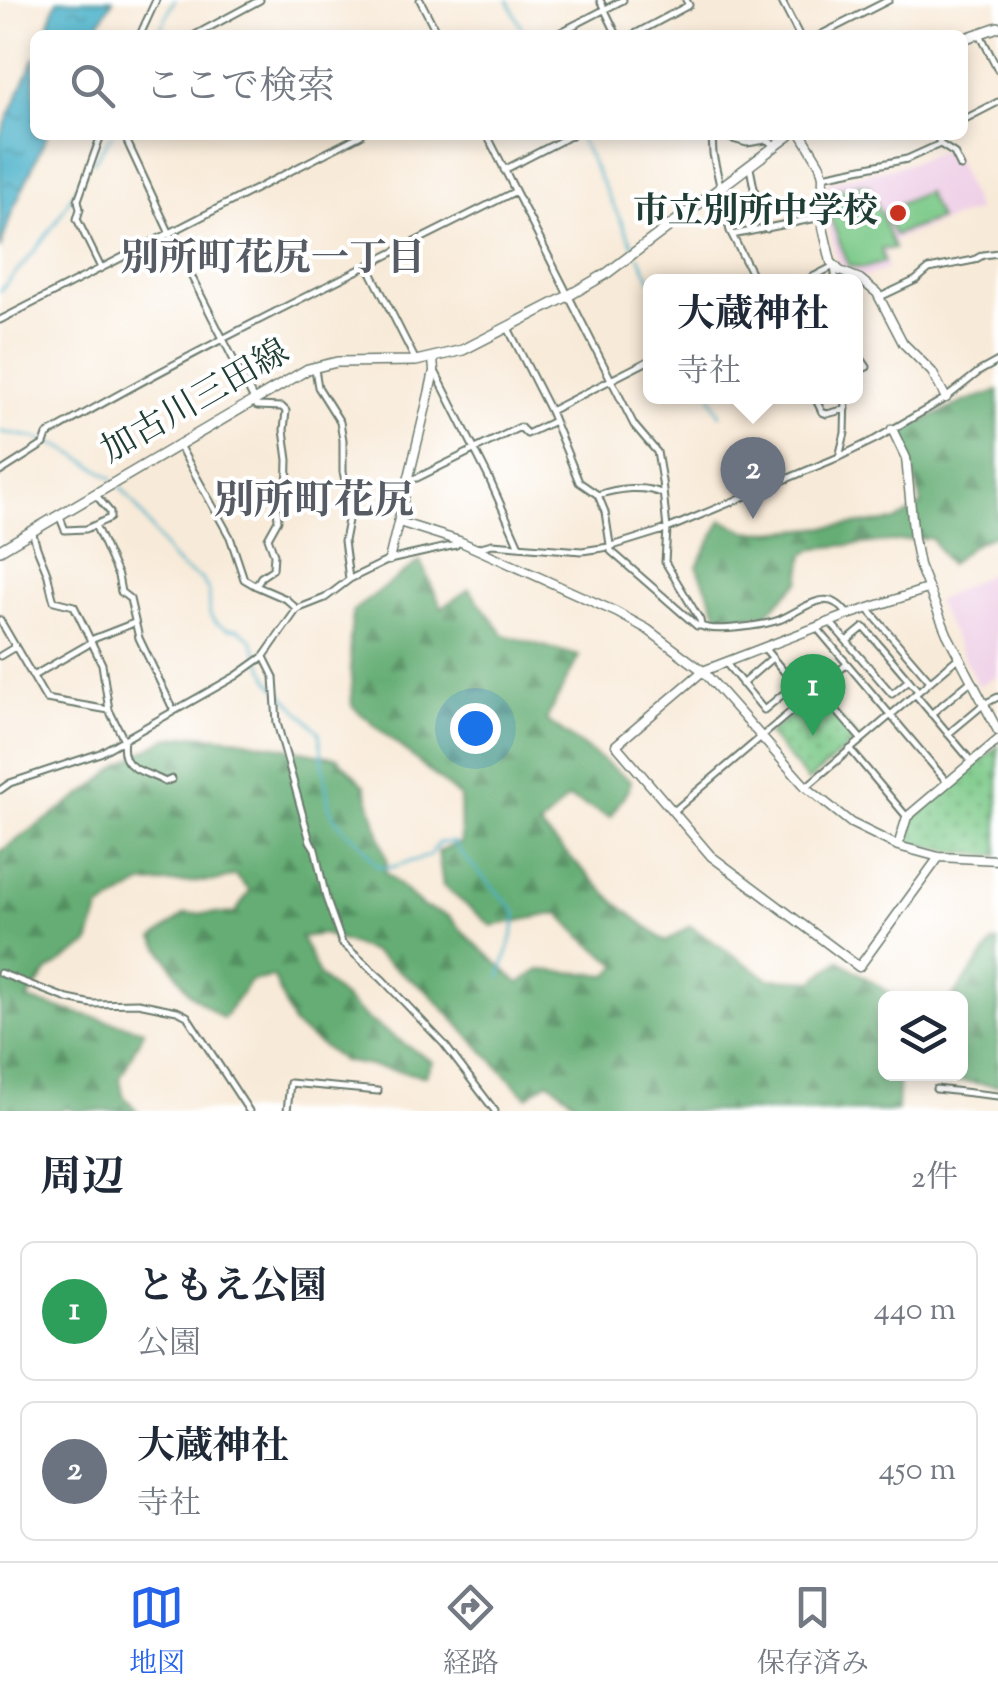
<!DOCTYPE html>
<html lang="ja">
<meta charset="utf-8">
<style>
:root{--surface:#fff;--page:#f6f6f7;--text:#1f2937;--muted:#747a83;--line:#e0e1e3;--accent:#2563eb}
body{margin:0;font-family:"Sorts Mill Goudy","Noto Serif JP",serif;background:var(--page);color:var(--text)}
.controls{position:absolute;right:30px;bottom:30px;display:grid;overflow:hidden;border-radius:15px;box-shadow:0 5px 15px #0003}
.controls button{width:90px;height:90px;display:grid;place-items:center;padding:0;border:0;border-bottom:2px solid var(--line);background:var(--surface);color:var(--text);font:50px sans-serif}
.you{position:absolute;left:475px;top:728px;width:35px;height:35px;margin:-25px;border:8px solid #fff;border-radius:50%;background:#1a73e8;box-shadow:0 0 0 15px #1a73e833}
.badge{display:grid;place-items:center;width:65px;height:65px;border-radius:50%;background:var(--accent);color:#fff;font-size:32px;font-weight:700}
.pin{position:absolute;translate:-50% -82px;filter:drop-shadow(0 2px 5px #0008)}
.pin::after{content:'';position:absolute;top:52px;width:35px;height:30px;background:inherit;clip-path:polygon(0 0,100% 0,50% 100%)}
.popup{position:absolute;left:643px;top:274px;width:220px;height:130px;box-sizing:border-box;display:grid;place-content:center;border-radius:15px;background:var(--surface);filter:drop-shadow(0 2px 8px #0005);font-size:32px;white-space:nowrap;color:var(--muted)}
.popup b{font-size:38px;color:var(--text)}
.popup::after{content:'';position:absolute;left:50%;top:100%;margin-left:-20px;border:20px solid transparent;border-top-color:var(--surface)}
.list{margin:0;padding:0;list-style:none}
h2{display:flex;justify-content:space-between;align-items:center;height:130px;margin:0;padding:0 40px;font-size:42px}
h2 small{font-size:32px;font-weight:400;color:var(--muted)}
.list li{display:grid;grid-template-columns:65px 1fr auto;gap:30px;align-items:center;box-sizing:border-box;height:140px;margin:0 20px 20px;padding:0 20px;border:2px solid var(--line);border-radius:15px}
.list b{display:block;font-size:38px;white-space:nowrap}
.list p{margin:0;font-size:32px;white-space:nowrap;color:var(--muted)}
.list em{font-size:32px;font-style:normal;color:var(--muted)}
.icon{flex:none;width:55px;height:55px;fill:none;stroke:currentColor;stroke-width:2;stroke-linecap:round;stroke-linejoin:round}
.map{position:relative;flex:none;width:998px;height:1111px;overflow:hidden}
.search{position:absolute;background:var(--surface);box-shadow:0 5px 15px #0003;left:30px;right:30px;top:30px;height:110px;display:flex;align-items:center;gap:25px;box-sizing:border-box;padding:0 35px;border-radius:15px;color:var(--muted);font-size:38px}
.sheet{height:450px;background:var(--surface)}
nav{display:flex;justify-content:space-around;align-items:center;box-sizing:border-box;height:140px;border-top:2px solid var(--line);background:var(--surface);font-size:28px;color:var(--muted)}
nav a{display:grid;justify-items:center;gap:5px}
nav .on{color:var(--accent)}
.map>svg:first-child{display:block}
.built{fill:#efd0e7}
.grass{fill:#7cc988;stroke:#4e835e;stroke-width:2.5}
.forest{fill:url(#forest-firs);stroke:#427554;stroke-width:2.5}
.park{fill:url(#park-dots);stroke:#4e835e;stroke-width:2.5}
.water{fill:url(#water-ripples);stroke:#34777e;stroke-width:2.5}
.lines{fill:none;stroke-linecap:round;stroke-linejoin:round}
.stream{stroke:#4ab1c9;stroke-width:2.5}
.street-casing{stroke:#6b7a6d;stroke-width:9}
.secondary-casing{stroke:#6b7a6d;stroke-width:11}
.primary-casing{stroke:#6b7a6d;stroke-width:12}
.street{stroke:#fff;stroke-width:5}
.secondary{stroke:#fff;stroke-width:8}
.primary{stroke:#fff;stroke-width:9}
.poi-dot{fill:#c8321e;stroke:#fff;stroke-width:4}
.labels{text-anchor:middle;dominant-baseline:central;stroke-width:8;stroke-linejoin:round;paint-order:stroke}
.poi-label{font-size:35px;font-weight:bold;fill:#1f3d34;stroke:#fff;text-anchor:end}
.street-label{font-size:35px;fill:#1f3d34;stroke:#fff}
.neighbourhood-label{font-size:38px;font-weight:bold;fill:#575c64;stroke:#fff}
.quarter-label{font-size:40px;font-weight:bold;fill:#575c64;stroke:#fff}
</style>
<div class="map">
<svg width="998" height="1111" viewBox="0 0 998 1111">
<defs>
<pattern id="forest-firs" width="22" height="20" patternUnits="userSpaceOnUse" patternTransform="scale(2.5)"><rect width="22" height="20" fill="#65ad74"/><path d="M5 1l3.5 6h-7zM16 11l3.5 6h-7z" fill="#538e60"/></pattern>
<pattern id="park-dots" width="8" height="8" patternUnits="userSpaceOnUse" patternTransform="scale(2.5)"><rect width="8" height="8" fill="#7cc988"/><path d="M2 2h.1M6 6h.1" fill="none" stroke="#65a470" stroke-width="1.8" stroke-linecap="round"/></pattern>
<pattern id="water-ripples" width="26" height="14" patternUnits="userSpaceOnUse" patternTransform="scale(2.5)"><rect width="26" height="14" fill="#4ab1c9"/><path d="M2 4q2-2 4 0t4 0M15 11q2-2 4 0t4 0" fill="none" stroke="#3d91a4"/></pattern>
</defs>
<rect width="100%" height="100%" fill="#fff"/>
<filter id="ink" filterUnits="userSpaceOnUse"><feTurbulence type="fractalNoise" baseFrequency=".01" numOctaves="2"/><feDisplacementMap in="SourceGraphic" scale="20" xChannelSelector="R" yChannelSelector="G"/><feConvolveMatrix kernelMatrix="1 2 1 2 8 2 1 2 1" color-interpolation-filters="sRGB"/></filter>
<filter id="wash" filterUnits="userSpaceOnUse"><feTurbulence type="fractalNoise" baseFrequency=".0048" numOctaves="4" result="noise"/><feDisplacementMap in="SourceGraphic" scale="40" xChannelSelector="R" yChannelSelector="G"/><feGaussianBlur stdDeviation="2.25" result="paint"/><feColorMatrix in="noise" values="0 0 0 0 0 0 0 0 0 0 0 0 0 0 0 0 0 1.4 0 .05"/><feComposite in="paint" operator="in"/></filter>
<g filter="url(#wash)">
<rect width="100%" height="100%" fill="#f8ead8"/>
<path class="built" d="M946,149l8,6 23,56 -24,7 -59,22 2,10 -11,2 2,17 -23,8 -22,-11 -6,-9 -10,-42 2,-33 77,-17z
M998,569v107l-20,10 -42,-85z"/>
<path class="grass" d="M862,184l8,2 24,63h-13l3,13 -19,6 -16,-2 -18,-46 -1,-29z
M926,192l13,27 -45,16 -10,-22 11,-7z"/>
<path class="forest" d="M998,391v142l-27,13 -22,19 -18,-27 -115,10 -12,7 -4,26 -34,33 -46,5 -23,-53 25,-46 24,11 25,1 124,-11 27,-16 -19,-75 61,-28z
M420,561l22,47 27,-19 35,46 75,21 -33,64 85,61 -2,7 -19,29 -42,-19 -28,29 75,75 51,40 24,-16 79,53 45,2 25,-21 58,38h-11v76h13l-2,37h-310l-39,-30 -21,16 -99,-105 -55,-40 -49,-18 -23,3 19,40 47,42 65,43 -7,14 -82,-15 -50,-36 -19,-48 -24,4 -27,38 -34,-26 -35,-55 31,-24 50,-1 15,-22 -15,-16 -17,6 -76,3 -43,26 -10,34 -41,27 -21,29 117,30 -24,48 3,17 14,16h-61l-9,-3 -8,3h-59v-259l89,-62 31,-25 46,-26 28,-4 46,4 97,19 28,28 22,75 -2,11 38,35 26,9 19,21 51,46 21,-13 69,5 9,-10 -35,-27 -24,-25 -67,13 -49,-40 -5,-35 23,-8 -1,-46 -108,-91 -2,-66 3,-29z
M994,942h4v144l-95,-12h57v-76h-8z"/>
<path class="park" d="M818,693l40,46 -50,42 -40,-47z
M998,746v110l-42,-4 -46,-9 -3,-4 8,-22z"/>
<path class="water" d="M57,0h56l-21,35h-47z
M35,57v78h12l-35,77 -12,37v-113z"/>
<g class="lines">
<path class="stream" d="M508,0l17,35
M158,35l16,-35
M578,135l57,114
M93,162l19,-27
M639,256l13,26
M0,291l34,-39 22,-30 29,-49
M711,396l9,19
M0,432c51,5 72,19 113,47
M119,485l15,18 38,56 10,9 19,11 8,12 1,24 6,8 12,6h10l13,10 18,41 50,52 10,74 6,13 12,13 13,10 17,24 11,2 41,-12 9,-13 16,-1 5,9 57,61c2,14 -12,48 -16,65"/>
</g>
</g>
<g filter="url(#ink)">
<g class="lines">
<defs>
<path id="street" d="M420,0l18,35
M600,0l17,35
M781,0l18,35
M980,34l18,36
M140,35l16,-35
M195,35l65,-35
M555,35l68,-35
M633,35l56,-30 -3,-5
M820,35l69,-35
M963,120l35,-18
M124,135l46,99 87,172 25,1 4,4 -2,19 4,30 -1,35 -10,12 1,13 -10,18 6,16 -1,15 -12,8 -5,9 30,13 11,10
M487,135l147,290 23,27 5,29 5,48 -2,33 35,58 1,6c14,7 63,-1 78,-6 25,-10 48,-36 69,-5
M712,135l1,19 17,77 26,51
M718,135l29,8 19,-3 11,5
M940,144l14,9 7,14
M750,168l7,35 10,26
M504,170l68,-35
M823,176l84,-17 33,-15 -3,-9
M732,235l90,-18
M368,266l48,95
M101,268l-24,-49 3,-10 -2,-9 23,-65
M803,282l31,-16 2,16
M880,297l36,-17 13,-11 45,-9 9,-5 15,-2
M0,320l361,-185
M508,328l42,83 29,71 19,13 7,17 6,39 86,75h4
M856,351l11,16 -11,5
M315,369l3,18 22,35 3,18v32l8,33 -7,36 5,38
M436,373l52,103 31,70
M814,396l8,16 5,2 19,-5
M550,411l100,-51
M180,447l50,90 14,42 12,7
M839,457l6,-24 1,-37
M0,472l44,-28 3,-9c151,-88 311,-164 467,-243
M410,479l7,-1 103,-51 7,7 27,-13
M95,494l15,18v6l-15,7 23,51 3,16 9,7 9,39 35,73
M598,495c20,-7 46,-10 65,-1
M59,515l6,15 21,-1 9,-4
M33,533c3,18 10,27 15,43 2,9 3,17 6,25l20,5 28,58 7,46
M477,548l15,-4 90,7 27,-4 58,-18 172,-72 37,-18 70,-41 34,-27 18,-10
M868,609l62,72
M0,620l46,79 63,11 15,30c-5,31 20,30 41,42l7,-3
M830,622l62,72 17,-14 9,11
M817,628l130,154
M847,641l17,-14 45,53
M765,649l41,49
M0,656l15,-9
M264,657l10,20 3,46 33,118 5,8 11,49 16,45 40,36 62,65 51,67
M725,662l39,48 30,-25
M33,676l54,-31 6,-6 41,-16
M742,684l30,-26
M817,688l44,51
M915,694l56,67
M931,714l40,-33
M948,734l36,-30 14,-7
M850,749l57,68
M806,787l153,-130
M0,790l10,-7 90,-30 136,-77 28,-20 33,-47 28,-11 25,-19 39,-19 67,-15 3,-4
M674,811l173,-147
M0,973l68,26 24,5 46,-1 39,8 10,5 62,95
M936,1089l62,7
M287,1111l3,-28 88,8"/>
<path id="secondary" d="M802,135l18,30 3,11 -1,47 9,39 9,9 20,8 17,14 26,50 29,29 14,26
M892,429l14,29 8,81 5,26 28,69 51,97
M399,522l60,19 157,71 31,17 56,42 103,116 45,36 47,23 41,11 59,3
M389,560l40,-166 5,-23 -1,-12
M927,589l-79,26 -145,56 -87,74 95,111 148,111 80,-110
M898,846l9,-29 91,-77"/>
<path id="primary" d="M963,39l35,-12
M0,550l308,-181 29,-7 79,-1 47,-11 105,-54 38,-22 184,-139"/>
</defs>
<use href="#street" class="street-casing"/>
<use href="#secondary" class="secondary-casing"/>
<use href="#primary" class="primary-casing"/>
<use href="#street" class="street"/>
<use href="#secondary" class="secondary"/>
<use href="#primary" class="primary"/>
</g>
</g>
<circle class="poi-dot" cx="898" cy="213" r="10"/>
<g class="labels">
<g class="poi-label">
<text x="878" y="213">市立別所中学校</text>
</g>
<g class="street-label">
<text transform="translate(196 403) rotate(-30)">加古川三田線</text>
</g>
<g class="neighbourhood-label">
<text x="273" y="261">別所町花尻一丁目</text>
</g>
<g class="quarter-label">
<text x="314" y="503">別所町花尻</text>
</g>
</g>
</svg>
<div class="controls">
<button><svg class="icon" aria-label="layers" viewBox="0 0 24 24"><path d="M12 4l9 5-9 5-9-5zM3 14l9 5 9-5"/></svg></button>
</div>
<div class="you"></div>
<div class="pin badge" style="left:813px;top:736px;background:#2e9e5b">1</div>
<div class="pin badge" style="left:753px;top:519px;background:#6b7280">2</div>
<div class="popup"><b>大蔵神社</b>寺社</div>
<div class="search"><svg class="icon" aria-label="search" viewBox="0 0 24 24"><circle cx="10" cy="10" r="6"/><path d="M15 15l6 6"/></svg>ここで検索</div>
</div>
<section class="sheet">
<h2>周辺<small>2件</small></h2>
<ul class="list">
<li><span class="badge" style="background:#2e9e5b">1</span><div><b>ともえ公園</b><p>公園</p></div><em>440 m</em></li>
<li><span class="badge" style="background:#6b7280">2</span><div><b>大蔵神社</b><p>寺社</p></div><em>450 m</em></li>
</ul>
</section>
<nav>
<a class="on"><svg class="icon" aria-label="map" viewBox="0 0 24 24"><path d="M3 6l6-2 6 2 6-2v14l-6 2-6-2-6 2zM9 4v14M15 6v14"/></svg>地図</a>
<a><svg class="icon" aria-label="directions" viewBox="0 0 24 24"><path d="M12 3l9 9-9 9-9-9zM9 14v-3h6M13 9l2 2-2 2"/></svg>経路</a>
<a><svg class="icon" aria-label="saved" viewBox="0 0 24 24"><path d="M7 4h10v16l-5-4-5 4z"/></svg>保存済み</a>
</nav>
